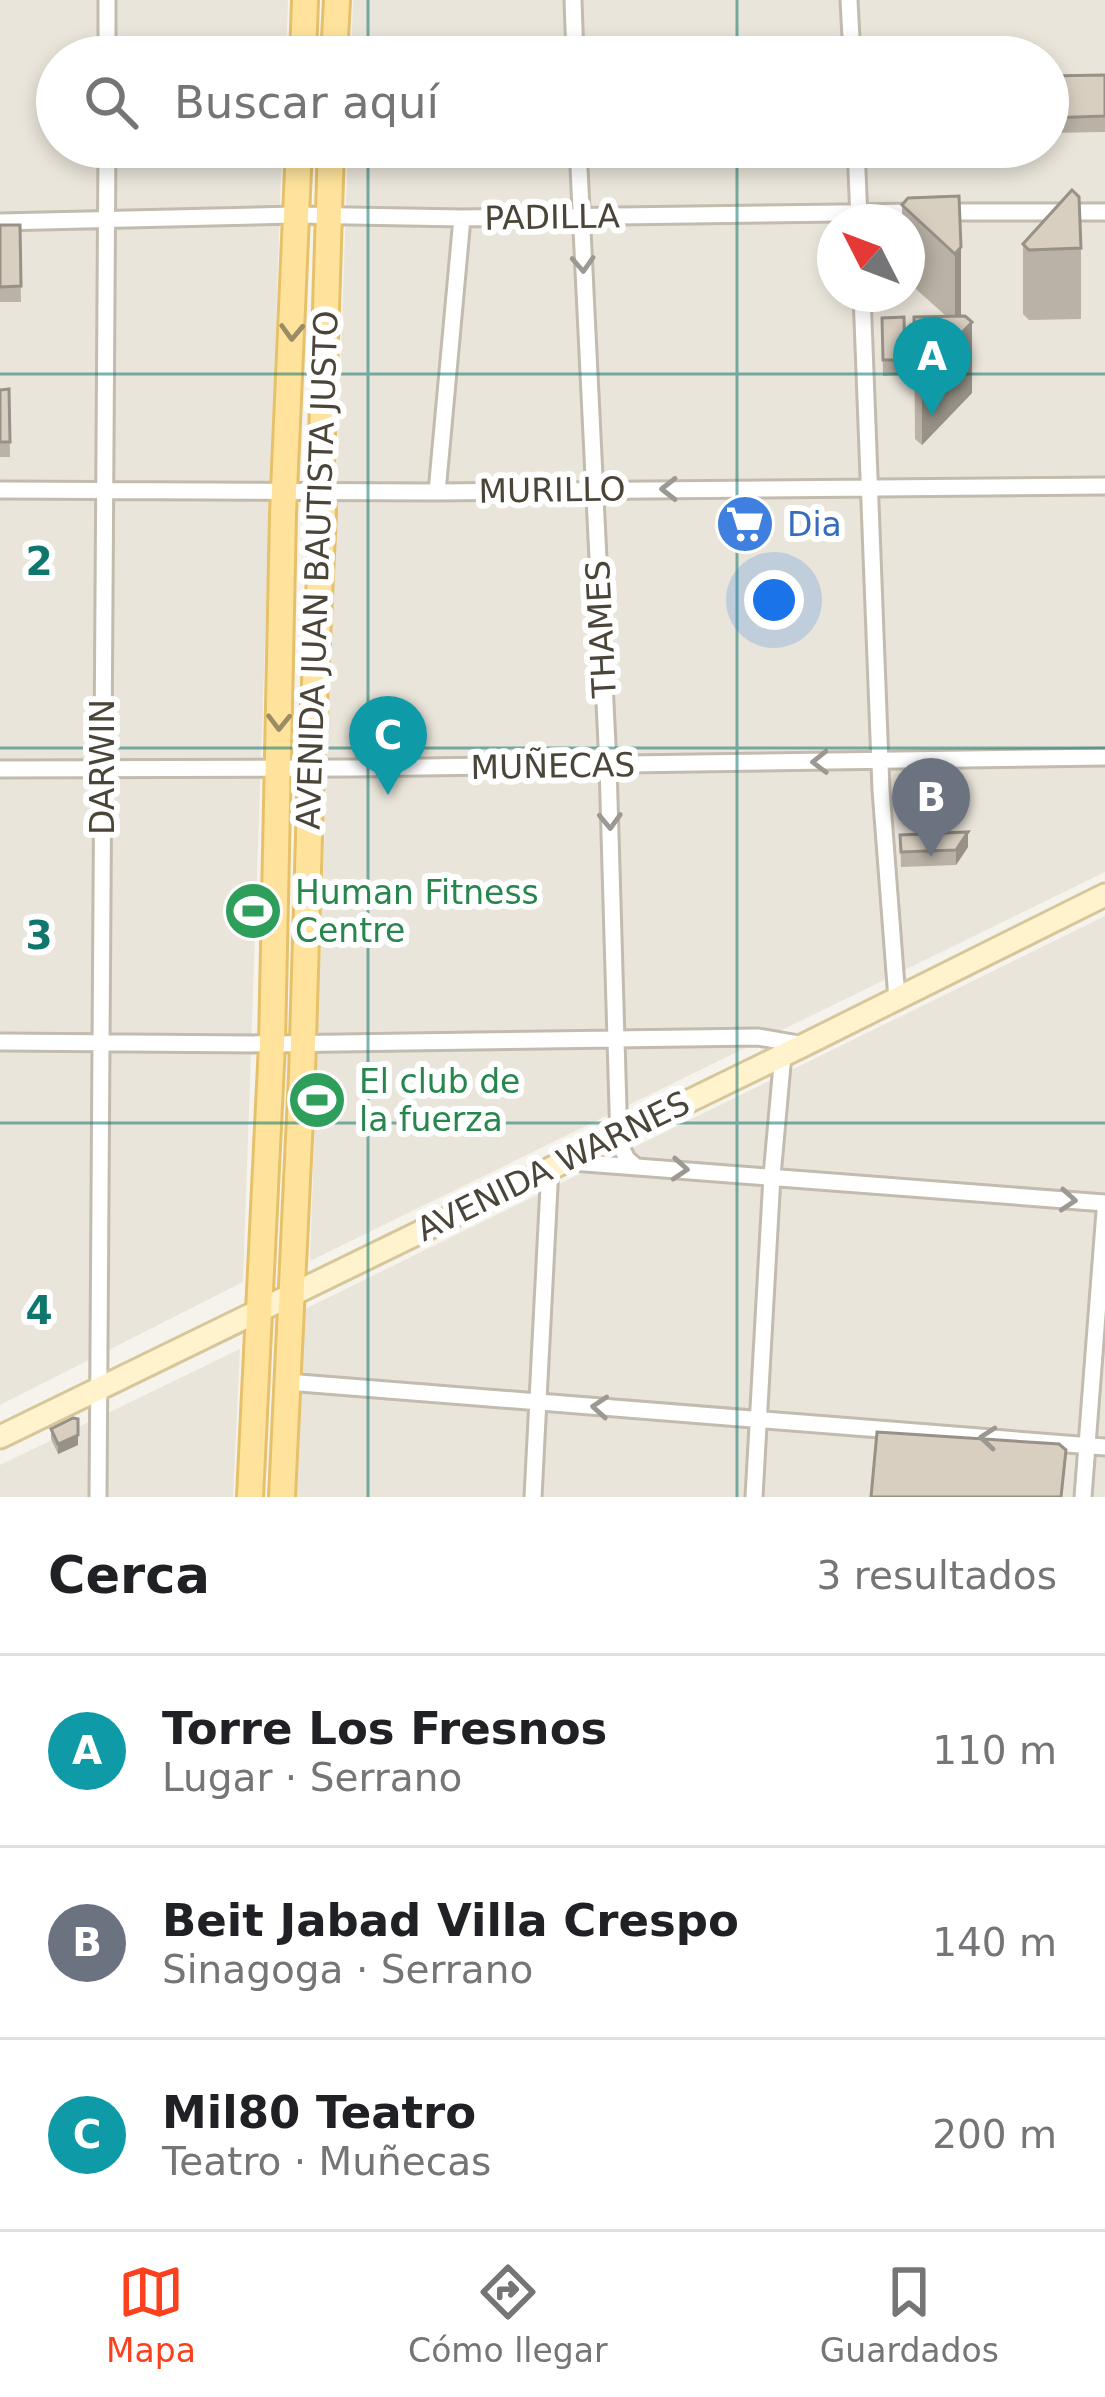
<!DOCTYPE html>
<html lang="es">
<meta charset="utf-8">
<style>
:root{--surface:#fff;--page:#f2f2f2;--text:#202124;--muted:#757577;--line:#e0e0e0;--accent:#fc3f1d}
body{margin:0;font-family:"DejaVu Sans",sans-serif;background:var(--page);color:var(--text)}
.compass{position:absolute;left:817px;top:204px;width:108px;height:108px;border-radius:50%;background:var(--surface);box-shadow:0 6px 18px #0003;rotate:312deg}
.you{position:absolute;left:774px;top:600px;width:42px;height:42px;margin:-30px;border:9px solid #fff;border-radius:50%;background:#1a73e8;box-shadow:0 0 0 18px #1a73e833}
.badge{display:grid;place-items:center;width:78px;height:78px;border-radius:50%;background:var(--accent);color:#fff;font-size:39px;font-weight:700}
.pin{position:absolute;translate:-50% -99px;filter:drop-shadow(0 3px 6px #0008)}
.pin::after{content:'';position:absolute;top:63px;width:42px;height:36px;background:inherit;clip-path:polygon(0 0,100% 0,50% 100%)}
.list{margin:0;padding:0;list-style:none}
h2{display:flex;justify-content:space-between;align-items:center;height:156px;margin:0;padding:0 48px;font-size:51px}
h2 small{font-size:39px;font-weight:400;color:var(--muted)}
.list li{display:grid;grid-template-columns:78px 1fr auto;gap:36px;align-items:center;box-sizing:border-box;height:192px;padding:0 48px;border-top:3px solid var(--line)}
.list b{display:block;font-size:45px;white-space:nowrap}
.list p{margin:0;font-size:39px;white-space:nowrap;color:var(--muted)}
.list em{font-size:39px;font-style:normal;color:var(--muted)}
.icon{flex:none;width:66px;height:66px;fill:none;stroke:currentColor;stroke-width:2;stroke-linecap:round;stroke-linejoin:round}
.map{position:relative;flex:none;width:1105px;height:1497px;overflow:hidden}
.search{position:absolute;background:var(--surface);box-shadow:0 6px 18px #0003;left:36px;right:36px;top:36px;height:132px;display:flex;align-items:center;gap:30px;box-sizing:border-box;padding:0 42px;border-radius:66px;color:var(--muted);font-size:45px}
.sheet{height:732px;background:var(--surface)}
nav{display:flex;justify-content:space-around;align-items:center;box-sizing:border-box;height:168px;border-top:3px solid var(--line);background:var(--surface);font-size:33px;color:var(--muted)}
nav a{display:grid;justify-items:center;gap:6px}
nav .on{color:var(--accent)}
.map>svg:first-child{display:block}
.residential{fill:#eae5da;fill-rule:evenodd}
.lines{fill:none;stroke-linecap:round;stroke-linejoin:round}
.minor-casing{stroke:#c2bbae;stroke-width:21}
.secondary-casing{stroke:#d6c79b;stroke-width:27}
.primary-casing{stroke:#e6c16a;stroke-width:30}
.minor{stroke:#fff;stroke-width:15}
.secondary{stroke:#fff3cd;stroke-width:21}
.primary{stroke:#ffe39c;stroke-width:24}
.wall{fill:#bab2a6}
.shaded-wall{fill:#979187}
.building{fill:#d8cfc1;stroke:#979187;stroke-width:3}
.oneway{stroke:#9c9892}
.oneway2{stroke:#9c8c66}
.grid{fill:none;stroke:#0f766e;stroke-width:3;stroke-opacity:0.55}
.labels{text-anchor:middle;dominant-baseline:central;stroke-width:12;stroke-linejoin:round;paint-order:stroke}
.street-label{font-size:33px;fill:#4b4439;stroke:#fff}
.shop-label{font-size:33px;fill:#366cbe;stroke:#fff;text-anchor:start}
.leisure-label{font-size:33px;fill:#27864d;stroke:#fff;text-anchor:start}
.grid-label{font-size:39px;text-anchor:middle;font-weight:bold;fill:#0f766e;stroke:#fff;stroke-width:12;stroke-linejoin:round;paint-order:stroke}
</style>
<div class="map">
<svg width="1105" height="1497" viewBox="0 0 1105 1497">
<rect width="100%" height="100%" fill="#f6f3ec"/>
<path class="residential" d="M0,0h288l-2,57h-229v90h225l-39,1135 -243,123z
M353,0h752v872l-795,389 38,-1114h700v-90h-697zM835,222h72v72h-72z
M1105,916v581h-809l9,-188z
M240,1349l-7,148h-233v-32z"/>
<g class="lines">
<defs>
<path id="minor" d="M107,0v57
M573,0l2,57
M849,0l3,57
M578,147l30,618 11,378 8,16 7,6
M856,147l3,72
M945,212h160
M0,222l296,-7 166,3 459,-6
M862,294l19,496 16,209
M0,490l437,2 668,-6
M437,492l25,-274
M0,769l353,-1 752,-11
M0,1042l272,2 486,-7 46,8
M572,1162l533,41
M287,1382l818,65
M98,1497l9,-1350
M533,1497l17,-330
M754,1497l18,-321 11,-122
M1083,1497l22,-286"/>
<path id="secondary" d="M0,1437l804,-392 301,-150"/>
<path id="primary" d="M303,57l2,-57
M334,57l3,-57
M250,1497l22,-453 11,-530 16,-367
M282,1497l20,-422 9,-307 12,-256 -2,-42 10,-323"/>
</defs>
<use href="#minor" class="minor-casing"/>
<use href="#secondary" class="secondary-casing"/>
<use href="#primary" class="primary-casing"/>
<use href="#minor" class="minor"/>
<use href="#secondary" class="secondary"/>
<use href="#primary" class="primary"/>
</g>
<path class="wall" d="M1105,75v57l-57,1v-57z
M959,196l2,120 11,77 -50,52 -7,-6 -1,-122 32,-1 -39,-35v-59h-5v-17z
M0,225h20l1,77h-21z
M1023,244l58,4v71l-52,1 -6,-6z
M904,317l1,58 -22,1 -1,-58z
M9,389l1,68h-10v-67z
M900,835l68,12 -12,18 -55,2z
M78,1419v26l-20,9 -7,-15v-10z"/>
<path class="shaded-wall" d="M961,247v71l-6,7v-71z
M972,322v71l-50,52v-70z
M968,832v15l-12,18v-15z
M78,1435v10l-20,9v-10z"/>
<path class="building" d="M1033,45l1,12h-167v-6z
M1105,75v41l-57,2v-42z
M1072,190l7,7 2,51 -52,2 -6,-6z
M959,196l2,51 -6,7 -53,-49 6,-7z
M0,225h20l1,61 -21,1z
M965,316l7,6 -50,53 -7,-7 -1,-51z
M904,317l1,43h-22l-1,-42z
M9,389l1,53h-10v-52z
M968,832l-12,18 -55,2 -1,-17z
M73,1418l5,1v16l-20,9 -7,-15z
M877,1432l182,12 7,6 -5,47h-190z"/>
<defs><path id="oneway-chevron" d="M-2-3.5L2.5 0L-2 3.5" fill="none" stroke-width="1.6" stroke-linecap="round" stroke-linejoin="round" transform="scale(3)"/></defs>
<g class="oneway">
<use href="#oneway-chevron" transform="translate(583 264) rotate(87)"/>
<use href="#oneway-chevron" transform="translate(669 489) rotate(180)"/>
<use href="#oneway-chevron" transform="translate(820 762) rotate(179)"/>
<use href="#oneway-chevron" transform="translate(610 821) rotate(88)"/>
<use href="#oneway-chevron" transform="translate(680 1169) rotate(4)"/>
<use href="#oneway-chevron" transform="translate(1068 1200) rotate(4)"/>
<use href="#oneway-chevron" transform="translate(600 1407) rotate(-176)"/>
<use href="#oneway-chevron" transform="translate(988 1438) rotate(-175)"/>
</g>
<g class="oneway2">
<use href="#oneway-chevron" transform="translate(292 332) rotate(92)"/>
<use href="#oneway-chevron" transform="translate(279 722) rotate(91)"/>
</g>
<path class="grid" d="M368,0v57M737,0v57M368,147v1350M737,147v1350M0,374h1105M0,748h1105M0,1123h1105"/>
<defs>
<symbol id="supermarket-disc" viewBox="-11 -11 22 22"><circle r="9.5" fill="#3f7fe0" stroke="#fff"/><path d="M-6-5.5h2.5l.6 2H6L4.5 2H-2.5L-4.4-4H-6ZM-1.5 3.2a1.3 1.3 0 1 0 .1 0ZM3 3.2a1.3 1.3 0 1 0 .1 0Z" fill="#fff"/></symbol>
<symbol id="stadium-disc" viewBox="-11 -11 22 22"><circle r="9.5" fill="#2e9e5b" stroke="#fff"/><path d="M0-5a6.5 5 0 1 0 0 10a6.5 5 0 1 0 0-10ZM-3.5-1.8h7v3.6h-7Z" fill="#fff"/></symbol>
</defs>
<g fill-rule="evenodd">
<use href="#supermarket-disc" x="712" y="491" width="66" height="66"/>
<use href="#stadium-disc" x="220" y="878" width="66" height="66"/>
<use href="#stadium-disc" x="284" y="1067" width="66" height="66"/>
</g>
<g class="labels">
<g class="street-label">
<text transform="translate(552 217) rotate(-1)">PADILLA</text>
<text transform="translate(552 490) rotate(-1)">MURILLO</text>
<text transform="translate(317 570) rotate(-88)">AVENIDA JUAN BAUTISTA JUSTO</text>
<text transform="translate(601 629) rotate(-93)">THAMES</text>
<text transform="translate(553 766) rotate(-1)">MUÑECAS</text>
<text transform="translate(102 767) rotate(-90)">DARWIN</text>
<text transform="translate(553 1166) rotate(-26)">AVENIDA WARNES</text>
</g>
<g class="shop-label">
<text x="787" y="524">Dia</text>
</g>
<g class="leisure-label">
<text x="295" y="892">Human Fitness<tspan x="295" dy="38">Centre</tspan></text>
<text x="359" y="1081">El club de<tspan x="359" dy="38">la fuerza</tspan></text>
</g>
</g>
<g class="grid-label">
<text x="39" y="575">2</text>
<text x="39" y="949">3</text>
<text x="39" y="1324">4</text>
</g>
</svg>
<svg class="compass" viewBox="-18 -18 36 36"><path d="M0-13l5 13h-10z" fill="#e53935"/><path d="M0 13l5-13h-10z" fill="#757577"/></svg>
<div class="you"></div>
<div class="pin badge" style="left:932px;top:416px;background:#0f9aa8">A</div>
<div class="pin badge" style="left:931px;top:857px;background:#6b7280">B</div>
<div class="pin badge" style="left:388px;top:795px;background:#0f9aa8">C</div>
<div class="search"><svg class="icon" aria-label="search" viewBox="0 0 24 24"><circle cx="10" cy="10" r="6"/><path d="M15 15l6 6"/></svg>Buscar aquí</div>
</div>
<section class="sheet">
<h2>Cerca<small>3 resultados</small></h2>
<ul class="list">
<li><span class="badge" style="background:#0f9aa8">A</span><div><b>Torre Los Fresnos</b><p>Lugar · Serrano</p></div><em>110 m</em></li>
<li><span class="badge" style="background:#6b7280">B</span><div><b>Beit Jabad Villa Crespo</b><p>Sinagoga · Serrano</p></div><em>140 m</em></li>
<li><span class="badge" style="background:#0f9aa8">C</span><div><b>Mil80 Teatro</b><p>Teatro · Muñecas</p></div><em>200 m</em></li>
</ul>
</section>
<nav>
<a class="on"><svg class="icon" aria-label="map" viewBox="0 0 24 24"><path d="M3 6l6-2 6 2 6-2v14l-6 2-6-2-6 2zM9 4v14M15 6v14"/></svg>Mapa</a>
<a><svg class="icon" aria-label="directions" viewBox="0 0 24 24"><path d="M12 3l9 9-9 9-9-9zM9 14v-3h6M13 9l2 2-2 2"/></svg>Cómo llegar</a>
<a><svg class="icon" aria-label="saved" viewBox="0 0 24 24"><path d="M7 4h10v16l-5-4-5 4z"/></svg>Guardados</a>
</nav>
